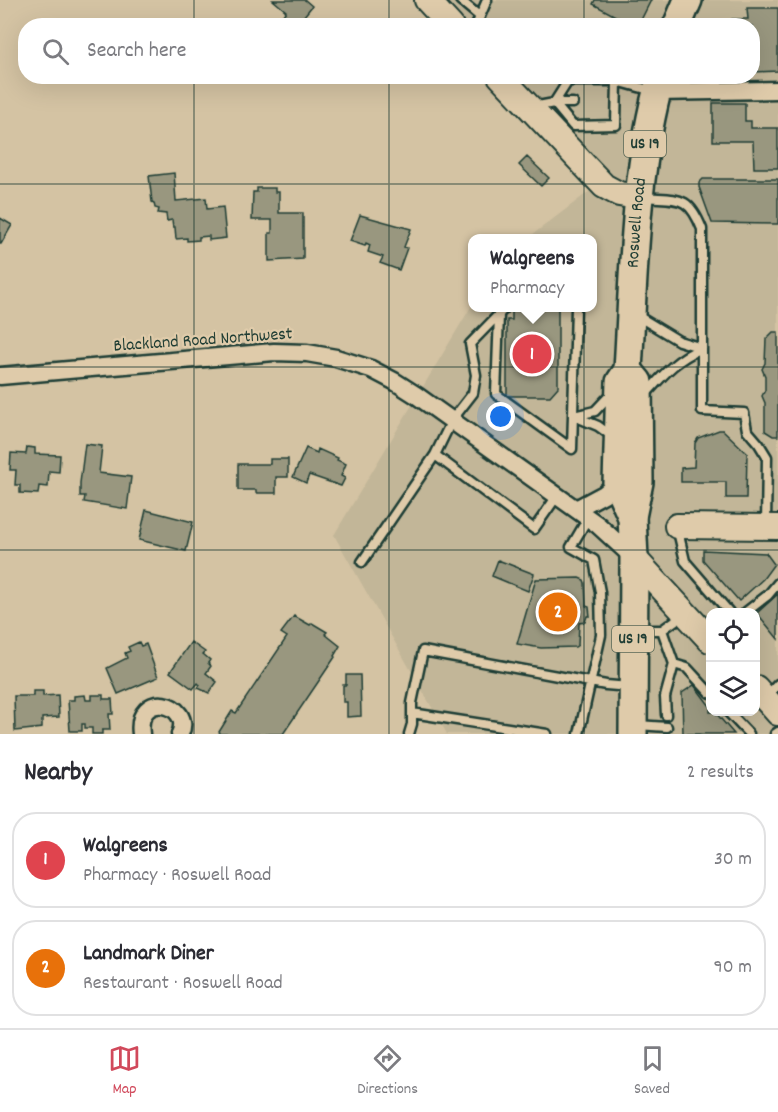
<!DOCTYPE html>
<meta charset="utf-8">
<style>
:root{--surface:#fff;--page:#f2f2f3;--text:#2b2b33;--muted:#7c7c81;--line:#e1e1e2;--accent:#d1495b}
body{margin:0;font-family:Dekko,sans-serif;background:var(--page);color:var(--text)}
.controls{position:absolute;right:18px;bottom:18px;display:grid;overflow:hidden;border-radius:12px;box-shadow:0 6px 24px #0002}
.controls button{width:54px;height:54px;display:grid;place-items:center;padding:0;border:0;border-bottom:2px solid var(--line);background:var(--surface);color:var(--text);font:30px sans-serif}
.you{position:absolute;left:501px;top:417px;width:21px;height:21px;margin:-15px;border:4px solid #fff;border-radius:50%;background:#1a73e8;box-shadow:0 0 0 9px #1a73e833}
.badge{display:grid;place-items:center;width:39px;height:39px;border-radius:50%;background:var(--accent);color:#fff;font-size:20px;font-weight:700}
.pin{position:absolute;translate:-50% -50%;border:3px solid #fff;box-shadow:0 2px 6px #0006}
.popup{position:absolute;left:468px;top:234px;width:129px;height:78px;box-sizing:border-box;display:grid;place-content:center;border-radius:12px;background:var(--surface);filter:drop-shadow(0 2px 4px #0005);font-size:20px;white-space:nowrap;color:var(--muted)}
.popup b{font-size:22px;color:var(--text)}
.popup::after{content:'';position:absolute;left:50%;top:100%;margin-left:-12px;border:12px solid transparent;border-top-color:var(--surface)}
.list{margin:0;padding:0;list-style:none}
h2{display:flex;justify-content:space-between;align-items:center;height:78px;margin:0;padding:0 24px;font-size:26px}
h2 small{font-size:20px;font-weight:400;color:var(--muted)}
.list li{display:grid;grid-template-columns:39px 1fr auto;gap:18px;align-items:center;box-sizing:border-box;height:96px;margin:0 12px 12px;padding:0 12px;border:2px solid var(--line);border-radius:24px}
.list b{display:block;font-size:22px;white-space:nowrap}
.list p{margin:0;font-size:20px;white-space:nowrap;color:var(--muted)}
.list em{font-size:20px;font-style:normal;color:var(--muted)}
.icon{flex:none;width:33px;height:33px;fill:none;stroke:currentColor;stroke-width:2;stroke-linecap:round;stroke-linejoin:round}
.map{position:relative;flex:none;width:778px;height:734px;overflow:hidden}
.search{position:absolute;background:var(--surface);box-shadow:0 6px 24px #0002;left:18px;right:18px;top:18px;height:66px;display:flex;align-items:center;gap:15px;box-sizing:border-box;padding:0 21px;border-radius:24px;color:var(--muted);font-size:22px}
.sheet{height:294px;background:var(--surface)}
nav{display:flex;justify-content:space-around;align-items:center;box-sizing:border-box;height:84px;border-top:2px solid var(--line);background:var(--surface);font-size:16px;color:var(--muted)}
nav a{display:grid;justify-items:center;gap:3px}
nav .on{color:var(--accent)}
.map>svg:first-child{display:block}
.built{fill:#c2b698;fill-rule:evenodd}
.building{fill:#99977f;stroke:#1f3d34;stroke-width:1.5}
.lines{fill:none;stroke-linecap:round;stroke-linejoin:round}
.lane-casing{stroke:#1f3d34;stroke-width:13}
.street-casing{stroke:#1f3d34;stroke-width:21}
.secondary-casing{stroke:#1f3d34;stroke-width:28}
.primary-casing{stroke:#1f3d34;stroke-width:32}
.lane{stroke:#dfcbaa;stroke-width:8}
.street{stroke:#dfcbaa;stroke-width:16}
.secondary{stroke:#dfcbaa;stroke-width:24}
.primary{stroke:#dfcbaa;stroke-width:27}
.grid{fill:none;stroke:#1f3d34;stroke-width:1.5;stroke-opacity:0.55}
.labels{text-anchor:middle;dominant-baseline:central;stroke-width:4.5;stroke-linejoin:round;paint-order:stroke}
.shield{fill:#dfcbaa;stroke:#596857;stroke-width:1.5}
.shield-label{font-size:16px;font-weight:bold;fill:#1f3d34}
.street-label{font-size:18px;fill:#1f3d34;stroke:#dfcbaa}
</style>
<div class="map">
<svg width="778" height="734" viewBox="0 0 778 734">
<rect width="100%" height="100%" fill="#d4c3a3"/>
<filter id="ink" filterUnits="userSpaceOnUse"><feTurbulence type="fractalNoise" baseFrequency=".0167" numOctaves="2"/><feDisplacementMap in="SourceGraphic" scale="12" xChannelSelector="R" yChannelSelector="G"/><feConvolveMatrix kernelMatrix="1 2 1 2 8 2 1 2 1" color-interpolation-filters="sRGB"/></filter>
<g filter="url(#ink)">
<path class="built" d="M437,0h341v734h-331l-113,-199 138,-230v3h120v-70h-64l71,-54 -97,-107 250,-1v-50l-293,-1zM710,612h46v100h-46z"/>
<path class="building" d="M273,0h32l7,6 -16,20h-8l-8,-7 6,-8z
M595,0h56l-13,26h-4l-41,-22z
M747,8h31v63l-26,1v-46h-20v-7h16z
M713,103h32v18h6v7h27v40h-24l-1,-27h-40z
M527,157l22,21 -8,8 -22,-21z
M174,173l2,28 30,-3 1,11 16,-2 3,31 -17,2v-4l-10,1v3l-12,1v-3l-11,1 -1,-12h-2l-1,-7 -5,1 -1,-7 -8,-1 1,-4 -4,-1 -1,-5 -2,-1 -3,-26z
M703,179h75v45l-66,-1 -13,-36v-4z
M257,188h18v4h4v21h24v46l-34,2v-28h3v-13h-20l1,-28h4z
M360,215l51,14 -7,18 3,1 -8,22 -19,-7 3,-6 -15,-5 2,-7 -4,-2 -1,3 -15,-5z
M0,218l12,7 -11,19h-1z
M517,308h41v79l-8,9h-43v-76h5v-8z
M773,332h5v104h-5l-8,-5v-28l-3,-7 3,-6v-14l-3,-7 3,-6 1,-24z
M719,430h4l24,23 -1,45h-20v-16h-45v-14l13,-1 1,-24 3,-5z
M85,444l17,2 -3,27 32,4 -4,32 -43,-7 1,-6h-5v-13z
M27,447l8,1v6l25,1 -1,17 -10,-1 -1,16 -9,-1 -1,8 -18,-1v-8h-5l1,-15h-6l1,-17 15,1z
M306,448l11,5 1,-4 20,9 -1,2 9,4 -5,12 4,2 -4,8 -32,-11 -3,8 -13,-6z
M270,459h18v18h-12v16h-20v-3h-18v-26h32z
M146,510l47,12 -7,29 -47,-11z
M703,550l63,3 8,11 -11,15 -24,22 -36,-41z
M498,560l36,14 -6,17 -36,-15z
M579,578l5,2 1,3 1,23 3,1 1,9h-3l-2,6 -6,1 -1,22 -3,2 -34,1 -24,-4 19,-65z
M778,594v45l-21,-26z
M294,616l16,9 2,-2 15,9 -2,2 15,12 -6,10 1,1 -52,77h-62l-2,-2 13,-21 4,2 51,-76 -6,-4z
M139,642l2,4 5,-2 12,33 -40,17 -11,-26 20,-10 -2,-5 5,-2 -2,-4z
M191,642l14,10 -2,2 7,6 -2,3 3,3 -5,7 11,9 -8,11 -11,-5 2,-3 -2,-2 -5,6 -23,-17z
M346,675h14l1,41 -14,1v-15h-4v-17h3z
M694,685l16,21v6h5l19,22h-51l-1,-41z
M33,691h10v5l15,-1 1,22 -17,1v10l-27,3 -1,-35h19z
M85,695l1,5h6v-5h11v4h9l1,15h-4l1,16h-8v4h-10v-6h-7v-4h-3v7h-12l-2,-31h6v-4z"/>
<g class="lines">
<defs>
<path id="lane" d="M460,0l19,16
M476,26l11,-26
M554,103l14,-22h49
M554,103h19
M533,107l21,-4 19,23 43,-1 1,-44 36,10
M644,197c34,3 44,-3 58,32v182l42,2 3,17 12,14 8,13 -1,69
M499,315l-3,79 76,55 4,-141
M636,315l43,26 23,7
M645,395c19,-21 30,-35 57,-47
M574,416l21,-5 18,-19
M574,416l24,10 15,11
M435,455l17,-35 21,-27 3,-18 -6,-31 35,-36
M677,527l8,34 44,51
M362,562l73,-107 99,74 23,-33
M746,612l22,-17 10,-12
M637,630h25l12,34 -9,33 1,18
M662,630l21,-15
M674,664l13,4 23,25
M766,697l12,-13
M728,712l21,22
M412,713l135,21
M637,725l30,2
M409,734l3,-10v-21l11,-52 183,34 23,2
M579,734l22,-99 -1,-43 -6,-32 -23,-13 17,-29
M775,734l3,-2"/>
<path id="street" d="M656,92l122,-2
M0,376l274,-24 33,1 29,5 35,11 23,12 22,14 182,130 36,33
M576,509l28,-15 13,-11
M141,734c-6,-46 53,-31 39,0"/>
<path id="secondary" d="M427,0l24,26
M500,76l104,110 15,8 18,3
M677,526l101,1
M634,558l76,82
M756,688l22,25"/>
<g id="primary">
<path d="M677,26l11,-26"/>
<path d="M628,370l10,12 1,100 -7,35 2,41 -1,176"/>
<path id="s1" d="M632,517l-15,-34 3,-101 8,-12c6,-98 6,-197 33,-294"/>
</g>
</defs>
<use href="#lane" class="lane-casing"/>
<use href="#street" class="street-casing"/>
<use href="#secondary" class="secondary-casing"/>
<use href="#primary" class="primary-casing"/>
<use href="#lane" class="lane"/>
<use href="#street" class="street"/>
<use href="#secondary" class="secondary"/>
<use href="#primary" class="primary"/>
</g>
</g>
<path class="grid" d="M194,0v26M389,0v26M584,0v26M194,76v658M389,76v658M584,76v658M0,184h778M0,367h778M0,550h778"/>
<g class="labels">
<g class="shield">
<rect x="624" y="131" width="42" height="26" rx="4.5"/>
<rect x="612" y="626" width="42" height="26" rx="4.5"/>
</g>
<g class="shield-label">
<text x="645" y="144">US 19</text>
<text x="633" y="639">US 19</text>
</g>
<g class="street-label">
<text stroke="none"><textPath href="#s1" startOffset="300">Roswell Road</textPath></text>
<text transform="translate(203 341) rotate(-4)">Blackland Road Northwest</text>
</g>
</g>
</svg>
<div class="controls">
<button><svg class="icon" aria-label="locate" viewBox="0 0 24 24"><circle cx="12" cy="12" r="6"/><path d="M12 2v4M12 18v4M2 12h4M18 12h4"/></svg></button>
<button><svg class="icon" aria-label="layers" viewBox="0 0 24 24"><path d="M12 4l9 5-9 5-9-5zM3 14l9 5 9-5"/></svg></button>
</div>
<div class="you"></div>
<div class="pin badge" style="left:532px;top:354px;background:#e0444e">1</div>
<div class="popup"><b>Walgreens</b>Pharmacy</div>
<div class="pin badge" style="left:558px;top:612px;background:#e8710a">2</div>
<div class="search"><svg class="icon" aria-label="search" viewBox="0 0 24 24"><circle cx="10" cy="10" r="6"/><path d="M15 15l6 6"/></svg>Search here</div>
</div>
<section class="sheet">
<h2>Nearby<small>2 results</small></h2>
<ul class="list">
<li><span class="badge" style="background:#e0444e">1</span><div><b>Walgreens</b><p>Pharmacy · Roswell Road</p></div><em>30 m</em></li>
<li><span class="badge" style="background:#e8710a">2</span><div><b>Landmark Diner</b><p>Restaurant · Roswell Road</p></div><em>90 m</em></li>
</ul>
</section>
<nav>
<a class="on"><svg class="icon" aria-label="map" viewBox="0 0 24 24"><path d="M3 6l6-2 6 2 6-2v14l-6 2-6-2-6 2zM9 4v14M15 6v14"/></svg>Map</a>
<a><svg class="icon" aria-label="directions" viewBox="0 0 24 24"><path d="M12 3l9 9-9 9-9-9zM9 14v-3h6M13 9l2 2-2 2"/></svg>Directions</a>
<a><svg class="icon" aria-label="saved" viewBox="0 0 24 24"><path d="M7 4h10v16l-5-4-5 4z"/></svg>Saved</a>
</nav>
